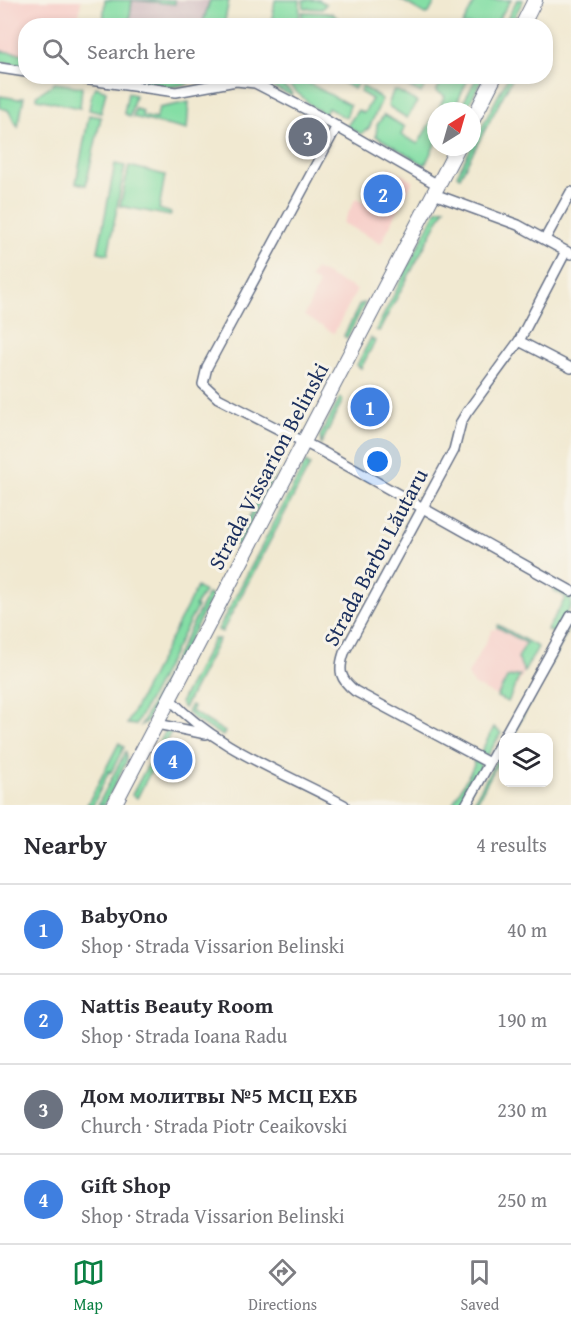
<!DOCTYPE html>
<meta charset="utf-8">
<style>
:root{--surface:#fff;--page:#f7f7f7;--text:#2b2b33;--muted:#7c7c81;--line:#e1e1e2;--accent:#0b8043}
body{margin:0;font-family:"Gentium Book Plus",serif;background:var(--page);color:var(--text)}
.controls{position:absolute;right:18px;bottom:18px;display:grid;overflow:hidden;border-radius:12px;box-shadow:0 3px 9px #0003}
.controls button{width:54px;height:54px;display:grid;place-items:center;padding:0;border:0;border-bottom:2px solid var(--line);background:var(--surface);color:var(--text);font:30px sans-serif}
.compass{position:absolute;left:427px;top:102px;width:54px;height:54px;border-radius:50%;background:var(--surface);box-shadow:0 3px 9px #0003;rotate:37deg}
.you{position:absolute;left:378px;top:462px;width:21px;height:21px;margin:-15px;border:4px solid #fff;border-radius:50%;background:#1a73e8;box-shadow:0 0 0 9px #1a73e833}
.badge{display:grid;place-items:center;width:39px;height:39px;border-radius:50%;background:var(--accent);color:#fff;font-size:20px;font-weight:700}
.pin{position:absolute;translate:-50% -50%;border:3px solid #fff;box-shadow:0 2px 6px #0006}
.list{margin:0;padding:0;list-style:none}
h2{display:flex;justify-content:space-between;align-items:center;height:78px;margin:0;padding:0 24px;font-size:26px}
h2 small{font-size:20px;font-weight:400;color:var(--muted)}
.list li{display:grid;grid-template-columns:39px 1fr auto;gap:18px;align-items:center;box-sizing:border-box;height:90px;padding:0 24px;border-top:2px solid var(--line)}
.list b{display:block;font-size:22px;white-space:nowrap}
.list p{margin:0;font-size:20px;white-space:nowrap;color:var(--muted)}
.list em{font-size:20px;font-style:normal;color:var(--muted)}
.icon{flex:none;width:33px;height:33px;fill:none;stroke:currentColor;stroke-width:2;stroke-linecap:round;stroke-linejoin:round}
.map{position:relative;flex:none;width:571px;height:805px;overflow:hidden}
.search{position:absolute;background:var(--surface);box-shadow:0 3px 9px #0003;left:18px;right:18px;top:18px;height:66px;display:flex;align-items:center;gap:15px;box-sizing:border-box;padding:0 21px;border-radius:24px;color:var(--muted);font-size:22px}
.sheet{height:438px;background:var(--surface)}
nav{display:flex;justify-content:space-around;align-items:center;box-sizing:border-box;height:84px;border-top:2px solid var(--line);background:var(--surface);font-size:16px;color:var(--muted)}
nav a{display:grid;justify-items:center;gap:3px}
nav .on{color:var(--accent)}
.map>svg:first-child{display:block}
.built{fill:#f7d0ca}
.industrial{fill:#d2bec2}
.green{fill:#84dea5;stroke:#508682;stroke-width:1.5}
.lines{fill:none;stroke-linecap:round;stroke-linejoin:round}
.minor-casing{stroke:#667086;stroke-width:12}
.secondary-casing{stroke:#667086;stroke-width:16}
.minor{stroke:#fff;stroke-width:9}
.secondary{stroke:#fff;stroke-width:14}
.labels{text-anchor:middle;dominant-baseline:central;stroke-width:6;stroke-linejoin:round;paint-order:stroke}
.street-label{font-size:22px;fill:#1b2f5e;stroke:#f7f3e8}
</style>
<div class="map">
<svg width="571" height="805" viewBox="0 0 571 805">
<rect width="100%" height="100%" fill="#f7f3e8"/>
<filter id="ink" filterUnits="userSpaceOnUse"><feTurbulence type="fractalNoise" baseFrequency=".0167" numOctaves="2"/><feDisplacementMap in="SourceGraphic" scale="12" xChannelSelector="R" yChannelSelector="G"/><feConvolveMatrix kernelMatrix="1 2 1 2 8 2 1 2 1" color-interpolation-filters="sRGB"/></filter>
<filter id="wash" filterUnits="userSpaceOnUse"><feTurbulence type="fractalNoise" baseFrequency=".008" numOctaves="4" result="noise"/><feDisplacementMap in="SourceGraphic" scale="24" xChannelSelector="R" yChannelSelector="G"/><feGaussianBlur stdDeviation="1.35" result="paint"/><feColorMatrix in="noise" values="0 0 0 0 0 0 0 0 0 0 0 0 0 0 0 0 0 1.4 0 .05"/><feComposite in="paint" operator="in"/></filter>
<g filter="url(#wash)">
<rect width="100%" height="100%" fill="#f1e9d1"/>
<path class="built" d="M0,0h81l-3,25 -52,1 -1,28 -25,-3z
M389,167l24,14 -32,62 -38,-20 13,-25 12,6z
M315,269l42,21 -23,43 -30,-17 15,-32 -9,-6z
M498,625l40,22 -30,55 -35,-18 -5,-10 25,-45 2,1z"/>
<path class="industrial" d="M105,0h105l-8,25 -99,1z"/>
<path class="green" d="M105,0h70v4l-43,-4 -3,25h-26z
M210,0h19l-5,25h-22z
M275,0h25l-1,25 -25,-4 -3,4z
M303,0h16l7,4 -4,5 -18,-1z
M401,0h35l-7,13 -4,1z
M476,0h35l-16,25h-33z
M517,0h6l-13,25h-6z
M302,12l30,1 13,12h-42z
M0,51l25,3v12l-25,-4z
M189,76l-1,8 -19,3 -58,-10z
M339,76l8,1 11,5 -4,7 -17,-9z
M445,76l24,1 -16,34h-16l8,-15 -9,-5z
M248,77h23l21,16 -1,2z
M280,77h17l53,28 -4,13 -18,-10 -3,6 -12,-7z
M400,77h18l-3,5 9,5 -3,6 -16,-8z
M477,77h6l-18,34h-6z
M508,77h5l-53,100 -3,-2z
M55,83l27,4 -2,21 -43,-9v-4z
M362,86l20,13 -13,29 -8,6 -14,-8 11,-16 6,3 8,-14 -12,-7z
M96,87l10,4 -5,22 -12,-3 3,-17z
M393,91h5l19,11 -10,16 -19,-12z
M128,93l7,2 -5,22 -6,-4z
M0,96l19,3 5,-2 -6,30 -10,-17 -8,-2z
M189,102l-2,28 -54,-13 2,-8 8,2 -1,5 14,3 3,-11z
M436,112v30l-11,23 -49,-29 1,-11 7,-10 21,12 -4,8 17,9z
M89,115l12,2 -15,68 -10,-2z
M115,164l10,2 -17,88 -10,-2z
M129,166l36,9 -6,34 12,4 -1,3 -50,-10z
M445,208l-66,123 -3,-1 61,-120z
M365,303l-18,35 -3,-2 16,-32z
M371,338l4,3 -14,27 -4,-3z
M340,398l3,2 -22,44 -1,-8z
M289,441l1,2 -51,102 -4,-1z
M306,462l4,3 -88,167 -4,-2z
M197,587l7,5 -9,14 2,1 -61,118 -9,-1z
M555,587l16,10v9l-15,28 -9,-4 19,-33 -13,-7z
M208,594l4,2 -66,126 -5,3z
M498,625l40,22 -14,25 -6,-14 8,-15 -29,-16z
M571,625l-59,112 -3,1z
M214,639h5l-35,69 -4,-5z
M520,675l-12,27 -11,-5 10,-19z
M191,705l2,2 -2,4 34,21 -2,4 -28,-16 -8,-8z
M494,727l7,6 -13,22 -8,-1z
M172,730l-35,68 -5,-3 33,-63z
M119,743l5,4 -13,25 -2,-1 -16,34h-6z
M503,748v5l-28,52h-3z
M126,751v11l-22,43h-6z
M473,760l7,3 1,6 -20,36h-9l22,-40z"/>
</g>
<g filter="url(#ink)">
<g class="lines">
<defs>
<path id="minor" d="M0,68l26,4
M61,76l115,16 60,-11 19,2 60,31 123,71
M337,126l-130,241 -4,17 15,14 103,53 250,140
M434,194l84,31 53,29
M545,239l26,-47
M519,341l52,27
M170,699c46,50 116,74 174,106
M157,724l49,10
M489,763l-134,-72c-15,-12 -17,-20 -11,-38l110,-203 7,-28 6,-10 52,-71 47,-90
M466,805l105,-189"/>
<path id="secondary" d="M522,26l13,-26
M472,121l23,-45
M114,805l344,-658"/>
</defs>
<use href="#minor" class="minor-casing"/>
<use href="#secondary" class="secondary-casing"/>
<use href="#minor" class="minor"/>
<use href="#secondary" class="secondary"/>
</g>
</g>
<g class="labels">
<g class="street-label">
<text transform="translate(268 466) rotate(-62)">Strada Vissarion Belinski</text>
<text transform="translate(375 557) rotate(-62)">Strada Barbu Lăutaru</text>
</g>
</g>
</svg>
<div class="controls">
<button><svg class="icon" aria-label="layers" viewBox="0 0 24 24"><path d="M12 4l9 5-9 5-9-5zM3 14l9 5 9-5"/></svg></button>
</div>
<svg class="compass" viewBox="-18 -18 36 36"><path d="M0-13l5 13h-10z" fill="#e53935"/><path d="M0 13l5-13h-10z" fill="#7c7c81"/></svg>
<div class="you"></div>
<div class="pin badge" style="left:370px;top:407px;background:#3f7fe0">1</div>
<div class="pin badge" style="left:383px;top:194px;background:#3f7fe0">2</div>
<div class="pin badge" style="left:308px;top:137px;background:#6b7280">3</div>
<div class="pin badge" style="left:173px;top:760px;background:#3f7fe0">4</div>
<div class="search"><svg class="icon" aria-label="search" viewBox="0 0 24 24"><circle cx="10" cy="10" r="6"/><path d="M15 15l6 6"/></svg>Search here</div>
</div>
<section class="sheet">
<h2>Nearby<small>4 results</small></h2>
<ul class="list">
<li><span class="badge" style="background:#3f7fe0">1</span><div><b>BabyOno</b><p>Shop · Strada Vissarion Belinski</p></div><em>40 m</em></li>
<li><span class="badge" style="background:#3f7fe0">2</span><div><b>Nattis Beauty Room</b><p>Shop · Strada Ioana Radu</p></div><em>190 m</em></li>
<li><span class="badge" style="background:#6b7280">3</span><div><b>Дом молитвы №5 МСЦ ЕХБ</b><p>Church · Strada Piotr Ceaikovski</p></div><em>230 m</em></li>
<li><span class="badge" style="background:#3f7fe0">4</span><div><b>Gift Shop</b><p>Shop · Strada Vissarion Belinski</p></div><em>250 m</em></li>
</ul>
</section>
<nav>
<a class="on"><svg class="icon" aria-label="map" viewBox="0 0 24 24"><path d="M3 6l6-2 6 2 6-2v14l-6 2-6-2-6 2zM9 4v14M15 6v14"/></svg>Map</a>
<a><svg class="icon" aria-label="directions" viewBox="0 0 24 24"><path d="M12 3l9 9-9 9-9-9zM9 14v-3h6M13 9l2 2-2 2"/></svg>Directions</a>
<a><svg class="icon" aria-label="saved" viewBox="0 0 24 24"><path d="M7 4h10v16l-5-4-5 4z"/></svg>Saved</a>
</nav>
